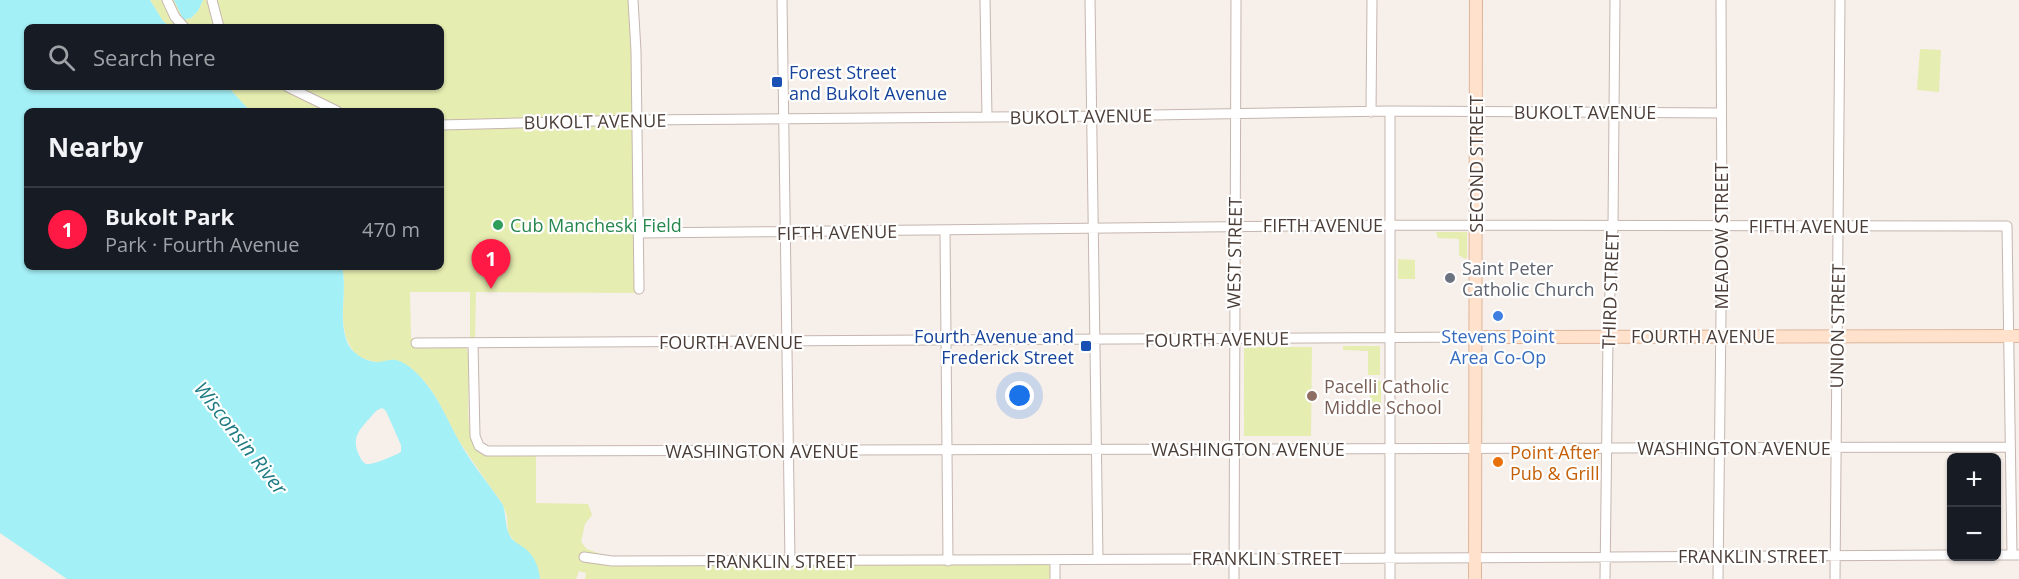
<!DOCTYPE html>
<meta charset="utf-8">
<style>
:root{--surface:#171b24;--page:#20242c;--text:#f1f3f6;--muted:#9ea1a6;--line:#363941;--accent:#ff1944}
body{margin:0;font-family:"Open Sans",sans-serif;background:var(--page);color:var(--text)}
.controls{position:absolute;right:18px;bottom:18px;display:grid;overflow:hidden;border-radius:9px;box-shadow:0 2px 4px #0004}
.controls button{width:54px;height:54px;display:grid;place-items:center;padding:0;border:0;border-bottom:2px solid var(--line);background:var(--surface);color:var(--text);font:30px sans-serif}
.you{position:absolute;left:1020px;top:396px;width:21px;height:21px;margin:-15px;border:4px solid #fff;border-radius:50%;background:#1a73e8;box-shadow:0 0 0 9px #1a73e833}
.badge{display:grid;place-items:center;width:39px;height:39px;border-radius:50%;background:var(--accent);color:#fff;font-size:20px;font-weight:700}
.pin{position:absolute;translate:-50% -50px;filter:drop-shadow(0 2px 3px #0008)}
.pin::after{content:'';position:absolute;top:32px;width:21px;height:18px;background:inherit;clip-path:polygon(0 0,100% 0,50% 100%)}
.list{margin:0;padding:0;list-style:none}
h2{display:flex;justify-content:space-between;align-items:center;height:78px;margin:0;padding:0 24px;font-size:26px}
h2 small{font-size:20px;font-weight:400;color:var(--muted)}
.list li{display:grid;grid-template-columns:39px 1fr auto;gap:18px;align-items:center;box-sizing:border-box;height:84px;padding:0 24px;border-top:2px solid var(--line)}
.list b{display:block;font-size:22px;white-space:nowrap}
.list p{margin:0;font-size:20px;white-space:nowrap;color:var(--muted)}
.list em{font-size:20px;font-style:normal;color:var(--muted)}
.icon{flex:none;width:33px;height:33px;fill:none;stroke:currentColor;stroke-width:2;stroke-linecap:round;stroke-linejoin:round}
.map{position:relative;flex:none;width:2019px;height:579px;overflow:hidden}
.search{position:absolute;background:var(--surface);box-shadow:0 2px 4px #0004;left:24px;top:24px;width:420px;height:66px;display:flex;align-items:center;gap:15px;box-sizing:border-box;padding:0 21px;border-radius:9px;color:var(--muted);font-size:22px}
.panel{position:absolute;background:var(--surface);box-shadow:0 2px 4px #0004;left:24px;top:108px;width:420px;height:162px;border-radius:9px}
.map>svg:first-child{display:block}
.green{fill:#e6edb1}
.water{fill:#a3f0f6;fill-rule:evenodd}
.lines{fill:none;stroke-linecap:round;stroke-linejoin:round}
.street-casing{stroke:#c6b6af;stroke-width:11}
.secondary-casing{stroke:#dfb69b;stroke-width:14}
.street{stroke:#fff;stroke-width:9}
.secondary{stroke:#ffe1cc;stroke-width:12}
.transit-dot{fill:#1a4fb4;stroke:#fff;stroke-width:2}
.leisure-dot{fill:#2e9e5b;stroke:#fff;stroke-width:2}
.worship-dot{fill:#6b7280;stroke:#fff;stroke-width:2}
.shop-dot{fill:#3f7fe0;stroke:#fff;stroke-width:2}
.education-dot{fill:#8d6e63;stroke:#fff;stroke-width:2}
.food-dot{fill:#e8710a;stroke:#fff;stroke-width:2}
.labels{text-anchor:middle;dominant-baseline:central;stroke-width:4.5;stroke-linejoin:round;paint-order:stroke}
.transit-label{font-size:18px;fill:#164399;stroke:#fff;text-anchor:start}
.street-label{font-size:18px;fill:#4b3d37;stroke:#fff}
.leisure-label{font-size:18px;fill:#27864d;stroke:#fff;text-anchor:start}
.worship-label{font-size:18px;fill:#5b616d;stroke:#fff;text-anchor:start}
.shop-label{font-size:18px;fill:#366cbe;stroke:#fff}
.education-label{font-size:18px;fill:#785e54;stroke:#fff;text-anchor:start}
.food-label{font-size:18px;fill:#c56008;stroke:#fff;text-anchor:start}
.water-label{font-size:20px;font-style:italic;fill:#1f7b83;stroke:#fff}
</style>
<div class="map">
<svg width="2019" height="579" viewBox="0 0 2019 579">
<rect width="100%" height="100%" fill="#f6efea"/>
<path class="green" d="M150,0h24l6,13 10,6 8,-8 5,-11h428l3,284 1,4 6,2v3l-165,-1 -1,47h-5v-47h-60l1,46 4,1v5l50,3 2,2c7,25 -10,98 19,107h50v47l52,1 4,11 -7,9 -4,18 6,7 19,7 453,-1 1,24h-475l1,-6 -7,-2 -3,8h-36l-1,-6 -31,-40 -1,-17 -4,-11c-14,-20 -28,-40 -42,-61 -15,-24 -24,-54 -47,-73 -16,-14 -53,0 -65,-27 -12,-24 -1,-52 -7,-77h99v-156h-191l-22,-24h213v-60h-271l-7,-6z
M1920,49l21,1 -2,42 -22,-2z
M1436,232h31v26l-2,1 -6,-4v-16l-21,-1z
M1398,259l17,1v19h-17z
M1343,346h37v29h-12v-24l-25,-1z
M1244,347h68l-1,89h-67z
M1366,381h15v29h-19v-6l8,-1v-11h-4z"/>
<path class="water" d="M0,0h150l13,21 7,6h-143v60h201l22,24h-223v156h315c6,25 -5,52 6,77 5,10 18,18 30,18 6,0 12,-3 18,-2 5,1 12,5 16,9 22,18 34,48 47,72 12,22 30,43 44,64 3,10 2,20 6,29 3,8 11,10 17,15 9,8 13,19 14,30h-473l-67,-46zM382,408l4,3 15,34v7c-5,3 -30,14 -35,12 -4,-2 -6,-7 -8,-11 -6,-15 1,-23 10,-33 5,-5 7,-10 14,-12z
M174,0h29l-5,11 -8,8 -2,-1 -4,3z"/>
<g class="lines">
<defs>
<path id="street" d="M167,0l8,17 9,10
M212,0l7,27
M633,0l3,51 3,238
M782,0l8,562
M985,0l2,117
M1090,0l8,559
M288,87l49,24
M1371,112l1,-112
M441,125l195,-5 457,-4 297,-5 331,2
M945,230l3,331
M639,233l750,-8 618,1 5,329
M416,343l1060,-6
M473,343l2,93 4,10 8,5 1523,-4
M1996,555h23
M584,557l28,4c447,2 893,-6 1340,-6
M1055,560v19
M1234,579l2,-579
M1390,579v-468
M1605,579l3,-242 5,-112 2,-225
M1718,579l4,-353 -1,-226
M1835,579l5,-579"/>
<path id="secondary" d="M1476,337l543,-1
M1475,579l1,-579"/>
</defs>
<use href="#street" class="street-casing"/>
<use href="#secondary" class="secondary-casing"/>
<use href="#street" class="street"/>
<use href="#secondary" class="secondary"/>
</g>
<g class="transit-dot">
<rect x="771" y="76" width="12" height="12" rx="3"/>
<rect x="1080" y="340" width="12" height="12" rx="3"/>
</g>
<circle class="leisure-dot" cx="498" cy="225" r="6"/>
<circle class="worship-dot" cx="1450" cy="278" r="6"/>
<circle class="shop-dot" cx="1498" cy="316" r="6"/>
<circle class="education-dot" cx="1312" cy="396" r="6"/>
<circle class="food-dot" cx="1498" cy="462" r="6"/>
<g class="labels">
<g class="transit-label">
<text x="789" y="72">Forest Street<tspan x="789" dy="21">and Bukolt Avenue</tspan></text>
<text x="1074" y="336" text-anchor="end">Fourth Avenue and<tspan x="1074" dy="21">Frederick Street</tspan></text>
</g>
<g class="street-label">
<text x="1585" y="112">BUKOLT AVENUE</text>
<text transform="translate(1081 116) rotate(-1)">BUKOLT AVENUE</text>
<text transform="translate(595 121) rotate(-1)">BUKOLT AVENUE</text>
<text transform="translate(1476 164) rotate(-90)">SECOND STREET</text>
<text x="1323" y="225">FIFTH AVENUE</text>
<text x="1809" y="226">FIFTH AVENUE</text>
<text transform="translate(837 232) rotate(-1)">FIFTH AVENUE</text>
<text transform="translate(1721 236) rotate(-90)">MEADOW STREET</text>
<text transform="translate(1234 253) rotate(-89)">WEST STREET</text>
<text transform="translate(1610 290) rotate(-88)">THIRD STREET</text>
<text transform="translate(1837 326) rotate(-89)">UNION STREET</text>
<text x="1703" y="336">FOURTH AVENUE</text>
<text transform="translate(1217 339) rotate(-1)">FOURTH AVENUE</text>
<text x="731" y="342">FOURTH AVENUE</text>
<text x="1734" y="448">WASHINGTON AVENUE</text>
<text x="1248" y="449">WASHINGTON AVENUE</text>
<text x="762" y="451">WASHINGTON AVENUE</text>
<text x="1753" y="556">FRANKLIN STREET</text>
<text x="1267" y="558">FRANKLIN STREET</text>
<text x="781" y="561">FRANKLIN STREET</text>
</g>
<g class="leisure-label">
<text x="510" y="225">Cub Mancheski Field</text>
</g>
<g class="worship-label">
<text x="1462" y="268">Saint Peter<tspan x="1462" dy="21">Catholic Church</tspan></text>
</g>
<g class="shop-label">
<text x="1498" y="336">Stevens Point<tspan x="1498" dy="21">Area Co-Op</tspan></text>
</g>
<g class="education-label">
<text x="1324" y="386">Pacelli Catholic<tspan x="1324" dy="21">Middle School</tspan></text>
</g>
<g class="food-label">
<text x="1510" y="452">Point After<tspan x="1510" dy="21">Pub &amp; Grill</tspan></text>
</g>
<g class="water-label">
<text transform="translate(241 438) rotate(52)">Wisconsin River</text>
</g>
</g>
</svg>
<div class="controls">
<button>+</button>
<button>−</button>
</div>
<div class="you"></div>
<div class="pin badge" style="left:491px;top:289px">1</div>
<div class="search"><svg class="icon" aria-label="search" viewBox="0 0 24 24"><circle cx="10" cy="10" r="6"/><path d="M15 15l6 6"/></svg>Search here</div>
<section class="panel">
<h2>Nearby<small></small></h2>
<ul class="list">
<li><span class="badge">1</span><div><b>Bukolt Park</b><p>Park · Fourth Avenue</p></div><em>470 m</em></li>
</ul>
</section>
</div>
